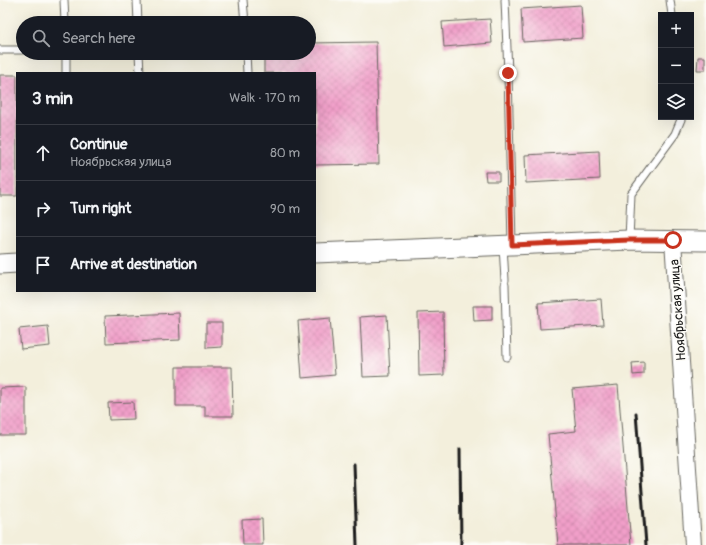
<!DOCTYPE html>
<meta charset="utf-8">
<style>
:root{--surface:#171b24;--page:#20242c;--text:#f1f3f6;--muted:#9ea1a6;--line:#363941}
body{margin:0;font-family:Pangolin,sans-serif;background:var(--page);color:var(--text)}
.controls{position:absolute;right:12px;top:12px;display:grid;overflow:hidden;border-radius:0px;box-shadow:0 4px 16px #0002}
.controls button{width:36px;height:36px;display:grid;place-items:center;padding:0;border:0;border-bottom:1px solid var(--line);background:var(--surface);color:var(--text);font:20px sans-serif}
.stop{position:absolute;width:12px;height:12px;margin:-9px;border:3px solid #c8321e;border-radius:50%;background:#fff}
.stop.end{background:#c8321e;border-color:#fff;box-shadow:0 1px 4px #0008}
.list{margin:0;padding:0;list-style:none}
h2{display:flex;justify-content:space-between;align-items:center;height:52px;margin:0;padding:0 16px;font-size:17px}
h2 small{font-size:13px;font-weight:400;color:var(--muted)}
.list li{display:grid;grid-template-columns:26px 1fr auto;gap:12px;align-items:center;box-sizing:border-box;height:56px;padding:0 16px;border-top:1px solid var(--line)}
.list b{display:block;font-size:15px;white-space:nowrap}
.list p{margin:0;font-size:13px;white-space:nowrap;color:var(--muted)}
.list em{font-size:13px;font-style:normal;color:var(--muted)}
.icon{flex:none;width:22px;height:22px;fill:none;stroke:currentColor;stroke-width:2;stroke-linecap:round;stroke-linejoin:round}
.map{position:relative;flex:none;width:706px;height:545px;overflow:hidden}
.search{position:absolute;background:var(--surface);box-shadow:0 4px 16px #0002;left:16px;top:16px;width:300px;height:44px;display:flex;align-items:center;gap:10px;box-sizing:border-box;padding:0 14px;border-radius:22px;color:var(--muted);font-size:15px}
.panel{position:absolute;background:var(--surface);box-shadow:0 4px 16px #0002;left:16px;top:72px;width:300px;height:220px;border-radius:0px}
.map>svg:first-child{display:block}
.building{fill:url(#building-cross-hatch)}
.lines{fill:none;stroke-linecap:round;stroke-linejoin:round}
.service-casing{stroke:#67665f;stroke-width:9}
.tertiary-casing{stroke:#67665f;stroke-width:18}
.secondary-casing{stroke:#67665f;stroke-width:21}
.service{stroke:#fff;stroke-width:7}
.tertiary{stroke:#fff;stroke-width:16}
.secondary{stroke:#fff;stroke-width:19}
.rail{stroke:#1c1c1c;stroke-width:3}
.route{stroke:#c8321e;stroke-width:5}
.labels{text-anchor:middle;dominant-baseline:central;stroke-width:3;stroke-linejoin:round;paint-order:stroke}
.street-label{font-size:13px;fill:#1c1c1c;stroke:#fdfcf7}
</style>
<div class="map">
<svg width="706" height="545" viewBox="0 0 706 545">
<defs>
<pattern id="building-cross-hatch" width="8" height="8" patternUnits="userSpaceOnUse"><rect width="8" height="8" fill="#f19fc9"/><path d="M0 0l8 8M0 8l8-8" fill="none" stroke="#ce88ac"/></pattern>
</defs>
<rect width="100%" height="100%" fill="#fdfcf7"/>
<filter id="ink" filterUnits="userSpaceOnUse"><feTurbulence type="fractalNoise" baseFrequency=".025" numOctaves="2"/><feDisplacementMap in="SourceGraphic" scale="8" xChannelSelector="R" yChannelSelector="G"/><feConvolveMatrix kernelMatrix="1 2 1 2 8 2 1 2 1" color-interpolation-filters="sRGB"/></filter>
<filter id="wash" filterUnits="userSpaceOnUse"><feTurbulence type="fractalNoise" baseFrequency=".012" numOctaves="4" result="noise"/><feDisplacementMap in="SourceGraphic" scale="16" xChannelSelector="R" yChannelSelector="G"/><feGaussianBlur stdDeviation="0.9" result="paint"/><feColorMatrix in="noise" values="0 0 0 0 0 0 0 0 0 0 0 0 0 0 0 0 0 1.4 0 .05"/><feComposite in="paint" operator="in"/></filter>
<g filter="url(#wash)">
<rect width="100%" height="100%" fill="#f3efdc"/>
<g id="blocks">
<path class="building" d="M581,5l2,33 -60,4 -2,-33z
M490,19l2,24 -48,4 -2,-25z
M376,42l3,122 -64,1v-92h-51v-20h45v-10z
M698,57h7v13h-8z
M0,75h17v121h-17z
M599,151l1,28 -74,4 -1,-28z
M485,172h14v9h-13z
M601,299l2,26 -63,4 -2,-26z
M473,306h19v14l-18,1z
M443,312l1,63 -25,1 -1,-63z
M179,313l1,27 -74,3 -1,-27z
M387,315l3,61 -27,1 -3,-60z
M330,318l5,57 -33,3 -4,-57z
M206,323h16v24l-16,1z
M48,326l2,20 -29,3 -2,-20z
M644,362v12l-11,1 -1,-12z
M176,367h56l1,49h-28v-10h-29z
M618,385l13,160h-73l-10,-111 28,-3 -4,-42z
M26,387v48h-26v-47z
M133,402l1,17 -25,1 -1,-17z
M262,519l1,26h-20l-1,-25z"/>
</g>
</g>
<g filter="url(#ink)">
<use href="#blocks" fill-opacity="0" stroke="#67665f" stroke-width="1"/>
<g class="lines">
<defs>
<path id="service" d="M64,0l1,23
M137,0l1,23
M243,0l2,23
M505,0l3,73 4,171
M670,0l2,15
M0,50h23
M66,53v20
M139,53l1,20
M246,53l1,20
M629,239l2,-45 44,-60 7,-17
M503,246l2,34
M505,285l2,72"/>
<path id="tertiary" d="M673,240l20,305"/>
<path id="secondary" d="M315,253l197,-8 117,-5 77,1
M0,264l17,-1"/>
</defs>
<use href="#service" class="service-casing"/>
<use href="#tertiary" class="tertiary-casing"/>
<use href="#secondary" class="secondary-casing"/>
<use href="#service" class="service"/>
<use href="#tertiary" class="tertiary"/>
<use href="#secondary" class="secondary"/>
<path class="rail" d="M636,413l10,132
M460,449l1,96
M354,464l3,81"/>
</g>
</g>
<g class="lines" filter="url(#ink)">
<path class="route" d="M508,73l4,172 117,-5h44"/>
</g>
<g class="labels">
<g class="street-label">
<text transform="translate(678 310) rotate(-94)">Ноябрьская улица</text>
</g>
</g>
</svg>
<div class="controls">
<button>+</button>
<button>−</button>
<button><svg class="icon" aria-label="layers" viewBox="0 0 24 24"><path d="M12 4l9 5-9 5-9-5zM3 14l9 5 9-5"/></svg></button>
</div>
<div class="stop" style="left:673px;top:240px"></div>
<div class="stop end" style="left:508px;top:73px"></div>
<div class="search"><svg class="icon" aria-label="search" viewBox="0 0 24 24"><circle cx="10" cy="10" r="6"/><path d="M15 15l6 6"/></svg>Search here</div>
<section class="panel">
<h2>3 min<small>Walk · 170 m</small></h2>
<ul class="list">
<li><svg class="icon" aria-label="ahead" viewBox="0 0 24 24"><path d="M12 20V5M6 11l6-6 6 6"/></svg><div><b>Continue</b><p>Ноябрьская улица</p></div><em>80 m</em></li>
<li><svg class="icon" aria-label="right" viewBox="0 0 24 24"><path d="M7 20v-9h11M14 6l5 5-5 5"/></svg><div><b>Turn right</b></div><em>90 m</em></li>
<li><svg class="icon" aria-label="arrive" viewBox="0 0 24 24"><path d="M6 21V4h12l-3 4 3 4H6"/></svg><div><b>Arrive at destination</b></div></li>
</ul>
</section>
</div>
